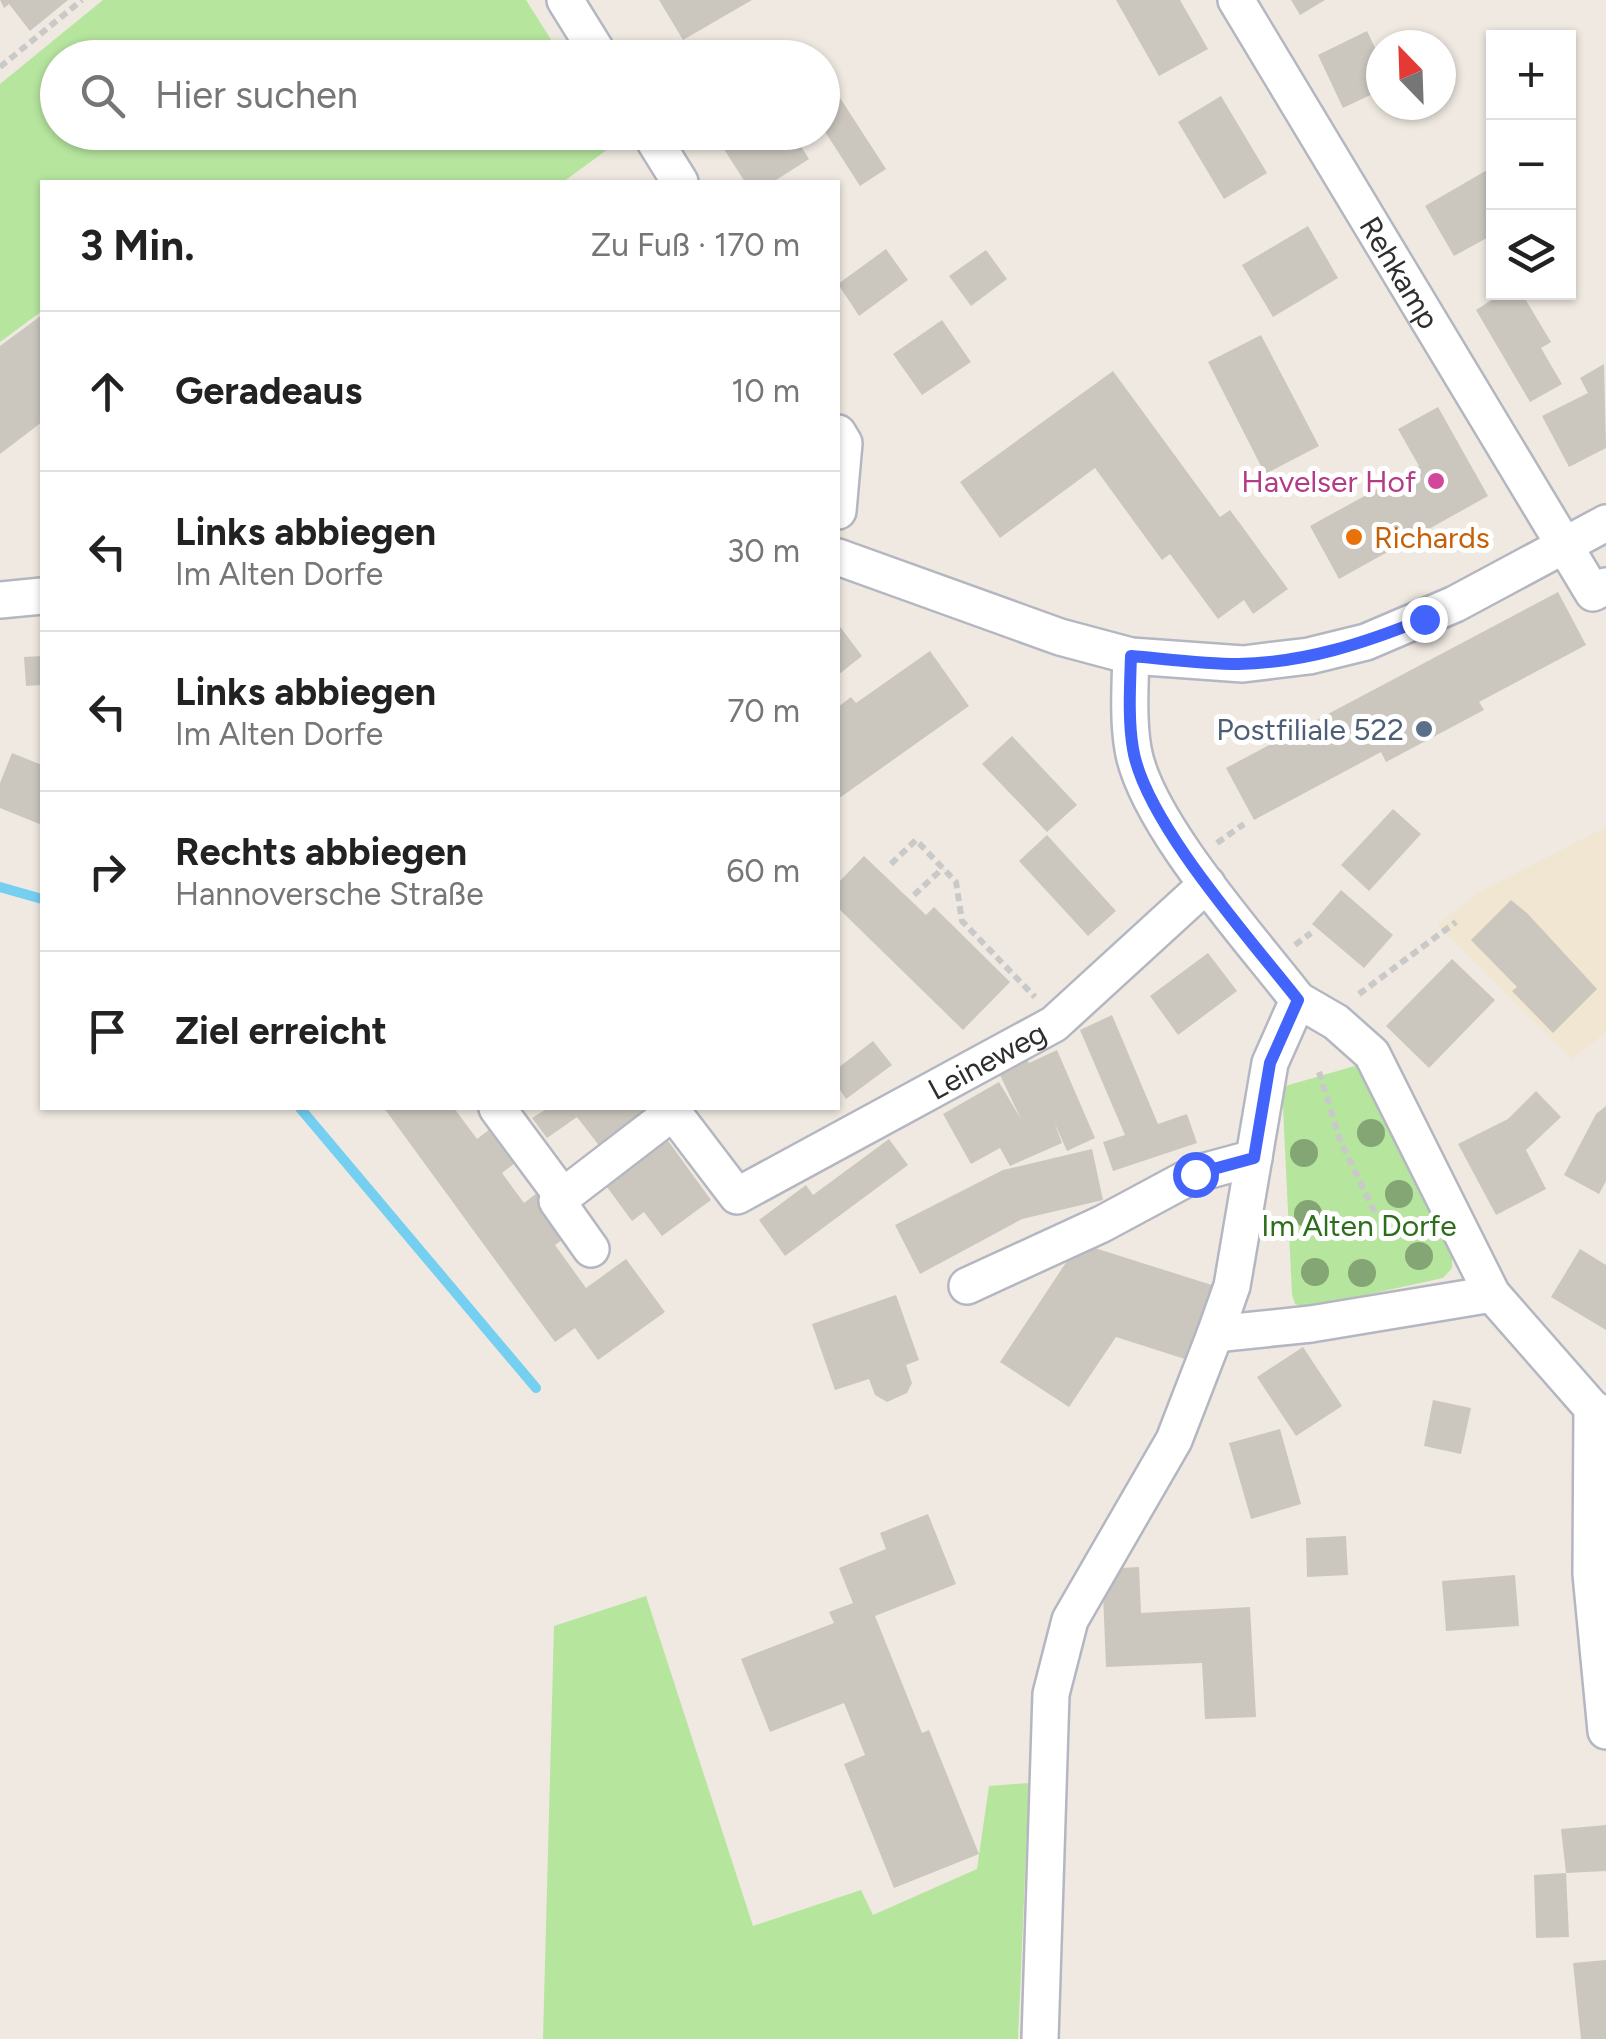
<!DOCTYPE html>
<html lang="de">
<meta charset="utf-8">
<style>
:root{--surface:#fff;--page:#f2f2f2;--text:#222;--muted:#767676;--line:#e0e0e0}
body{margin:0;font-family:Figtree,sans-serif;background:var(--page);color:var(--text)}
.controls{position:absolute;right:30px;top:30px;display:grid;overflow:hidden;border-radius:0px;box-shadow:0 2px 8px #0004}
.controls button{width:90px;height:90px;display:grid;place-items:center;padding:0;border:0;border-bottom:2px solid var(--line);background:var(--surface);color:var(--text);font:50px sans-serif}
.compass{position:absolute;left:1366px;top:30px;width:90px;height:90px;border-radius:50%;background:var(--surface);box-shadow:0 2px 8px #0004;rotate:337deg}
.stop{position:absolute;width:30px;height:30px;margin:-22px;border:8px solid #4264fb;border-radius:50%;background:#fff}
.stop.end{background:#4264fb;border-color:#fff;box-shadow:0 2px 10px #0008}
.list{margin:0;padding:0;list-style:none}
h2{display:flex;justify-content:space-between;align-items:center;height:130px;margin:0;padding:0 40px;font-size:42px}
h2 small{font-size:32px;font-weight:400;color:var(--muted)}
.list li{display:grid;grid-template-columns:65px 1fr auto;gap:30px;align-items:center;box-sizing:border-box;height:160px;padding:0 40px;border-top:2px solid var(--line)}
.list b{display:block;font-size:38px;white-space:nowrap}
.list p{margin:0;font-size:32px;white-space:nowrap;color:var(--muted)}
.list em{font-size:32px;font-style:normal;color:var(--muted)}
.icon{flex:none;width:55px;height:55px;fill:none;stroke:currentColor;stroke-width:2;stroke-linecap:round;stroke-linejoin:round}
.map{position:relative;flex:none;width:1606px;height:2039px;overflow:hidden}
.search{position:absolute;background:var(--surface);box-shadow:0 2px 8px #0004;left:40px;top:40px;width:800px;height:110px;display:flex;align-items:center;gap:25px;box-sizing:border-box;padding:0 35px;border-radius:55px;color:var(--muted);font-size:38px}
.panel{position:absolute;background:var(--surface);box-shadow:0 2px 8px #0004;left:40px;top:180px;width:800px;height:930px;border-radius:0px}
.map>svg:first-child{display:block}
.education{fill:#f0e6d1}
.green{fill:#b6e59e}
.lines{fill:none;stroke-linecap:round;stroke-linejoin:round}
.stream{stroke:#75cff0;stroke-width:10}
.building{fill:#cbc7bf}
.minor-casing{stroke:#b4b7c1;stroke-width:40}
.path{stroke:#c9c9c9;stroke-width:6;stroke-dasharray:8 5;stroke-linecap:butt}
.minor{stroke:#fff;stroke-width:35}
.tree{fill:#84a574}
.route{stroke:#4264fb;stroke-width:12}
.hotel-dot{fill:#d1479c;stroke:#fff;stroke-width:4}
.food-dot{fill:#e8710a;stroke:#fff;stroke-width:4}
.service-dot{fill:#5c6f8a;stroke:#fff;stroke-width:4}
.labels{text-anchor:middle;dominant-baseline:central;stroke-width:10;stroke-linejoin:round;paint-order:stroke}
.street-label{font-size:30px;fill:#2e2e2e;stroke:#fff}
.hotel-label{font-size:30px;fill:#b23c85;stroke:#fff;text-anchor:end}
.food-label{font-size:30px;fill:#c56008;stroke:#fff;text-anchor:start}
.service-label{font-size:30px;fill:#4e5e75;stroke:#fff;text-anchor:end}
.park-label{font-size:30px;fill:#2c6e1b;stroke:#fff}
</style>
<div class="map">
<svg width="1606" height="2039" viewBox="0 0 1606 2039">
<rect width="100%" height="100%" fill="#efe9e1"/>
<path class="education" d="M1606,827v205l-34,27 -135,-134 44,-34z"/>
<path class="green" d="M103,0h423l36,57 -504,1v74h550l7,12 -52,38h-521v129l-42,31v-258z
M1358,1065l94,191v12l-9,10 -137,30 -11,-4 -3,-10 -10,-207z
M646,1596l107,330 108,-36 12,25 104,-46 12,-83 40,-3 -11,256h-475l11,-413z"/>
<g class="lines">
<path class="stream" d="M0,887l42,12
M300,1108l236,280"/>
</g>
<path class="building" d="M0,0h68l-38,31 -21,-27 -5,4z
M659,0h93l-69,40z
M1116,0h64l28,49 -49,27z
M1291,0h34l-25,15z
M1367,31l14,29v30l-38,18 -25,-53z
M822,70l64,99 -26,17 -38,-59z
M1221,96l46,77 -43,26 -46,-77z
M713,132h79l17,27 -36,23h-28z
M1494,166v68l-40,22 -29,-50z
M1308,226l30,52 -65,39 -31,-52z
M886,249l22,31 -49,36 -21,-32z
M986,250l21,29 -36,27 -22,-30z
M1504,292h17l30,50 -10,6 21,36 -32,18 -54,-92z
M42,315v107l-42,32v-108z
M942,320l29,42 -49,33 -29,-41z
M1261,335l58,111 -54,28 -57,-112z
M1604,364l2,84 -37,19 -27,-51 46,-23 -8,-15z
M1113,371l107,146 10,-7 58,79 -35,25 -9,-14 -26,19 -48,-65 -8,6 -67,-92 -95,70 -40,-56z
M1438,407l50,89 -149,83 -29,-53 109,-60 -21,-37z
M1558,592l28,53 -107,57 5,8 -98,52 -5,-10 -127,68 -28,-52z
M838,624l24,32 -24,19z
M930,651l39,55 -131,93v-92l13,-10 5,6z
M42,656v29l-16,1 -2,-29z
M1012,736l65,69 -30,27 -65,-68z
M12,753l30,12v60l-42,-17v-25z
M1393,809l28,25 -52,57 -28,-26z
M1047,835l69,76 -28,25 -69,-75z
M864,856l62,59 8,-8 76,75 -47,48 -125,-122v-25z
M1341,890l52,45 -29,33 -52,-44z
M1511,900l16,13 70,76 -44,44 -41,-42 5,-4 -46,-47z
M1208,953l29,38 -59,44 -28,-39z
M1452,959l43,41 -66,68 -43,-42z
M1112,1015l46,109 29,-10 10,29 -84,28 -10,-29 22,-7 -45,-105z
M873,1041l19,24 -46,34 -8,-12v-19z
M1057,1050l38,88 -28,13 -13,-29 8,21 -52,23 -10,-18 -29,16 -28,-50 56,-32 22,37 -23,-48 28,-13 3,5z
M1536,1091l25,26 -35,33 20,39 -50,26 -38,-71 50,-25z
M1606,1106v75l-7,13 -35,-19 32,-61z
M384,1108h70l23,31 13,-10 25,34 -13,10 22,30 13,-10 31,43 -13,9 31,43 40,-29 39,53 -67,48 -23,-32 -20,14z
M548,1108h103l-50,40 -24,-31 -30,21 -15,-20z
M666,1138l45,62 -49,36 -18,-24 -12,9 -28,-38z
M889,1139l19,26 -123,91 -26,-36 47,-35 7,10z
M1092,1149l11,51 -81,19 -102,55 -25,-49 108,-55z
M1079,1243l136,43 -24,75 -75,-24 -47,70 -69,-45z
M1580,1249l26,16v65l-55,-33z
M896,1295l23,65 -13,5 6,18 -5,10 -20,9 -12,-7 -6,-16 -34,11 -23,-66z
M1303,1347l39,59 -46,30 -39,-59z
M1433,1400l38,8 -10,46 -37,-8z
M1280,1429l21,75 -50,15 -22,-76z
M928,1514l28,70 -81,32 47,117 7,-3 50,124 -85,34 -50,-124 21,-9 -21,-52 -74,29 -29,-73 93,-36 -5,-11 24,-9 -14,-35 47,-19 -6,-16z
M1346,1536l2,39 -41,2 -1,-39z
M1139,1567l2,46 109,-6 6,110 -51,2 -3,-56 -96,4 -4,-98z
M1515,1575l4,51 -73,5 -4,-50z
M1606,1825v46l-40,2 -5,-44z
M1566,1873l3,64 -33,1 -2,-63z
M1606,1960v79h-25l-8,-76z"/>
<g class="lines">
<defs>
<g id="minor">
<path d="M565,0l36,58"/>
<path id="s1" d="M1236,0l357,593 13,-7"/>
<path d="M649,132l31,50"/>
<path d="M838,433l6,10 -6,68"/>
<path d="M838,557l222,80 71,19 112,8 66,-8 57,-14 89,-38 151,-81"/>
<path d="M0,600l42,-4"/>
<path d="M1298,1000l38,22 36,32 120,240 100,114 14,8"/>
<path d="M497,1108l66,89"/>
<path id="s2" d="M591,1249l-34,-48 116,-89 64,84 317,-172 153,-140"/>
<path d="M967,1286l135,-62 93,-50 59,-16"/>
<path d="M1215,1334l96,-10 181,-30"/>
<path d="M1592,1408l-1,166 15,157"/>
<path d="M1040,2039l11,-345 19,-74 104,-180 41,-106 17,-48 38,-223 28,-63c-47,-61 -153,-178 -165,-251 -5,-29 -3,-63 -2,-93"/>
</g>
</defs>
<use href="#minor" class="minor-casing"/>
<path class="path" d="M0,67l82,-67
M1217,843l27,-19
M891,864l25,-24 40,42 6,39 73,76
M914,895l29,-27
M1295,945l16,-12
M1359,994l97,-72
M1319,1072l21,68 35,73"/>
<use href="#minor" class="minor"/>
</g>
<g class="tree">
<circle cx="1371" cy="1133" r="14"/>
<circle cx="1304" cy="1153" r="14"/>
<circle cx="1399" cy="1194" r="14"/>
<circle cx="1308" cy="1214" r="14"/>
<circle cx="1419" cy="1256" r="14"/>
<circle cx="1315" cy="1272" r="14"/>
<circle cx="1362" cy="1273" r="14"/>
</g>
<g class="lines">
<path class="route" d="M1195,1174l59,-16 16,-95 28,-63c-47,-60 -153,-178 -165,-251 -5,-29 -3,-63 -2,-93 35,3 72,8 107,8 66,-1 127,-21 186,-45"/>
</g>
<circle class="hotel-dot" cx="1436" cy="481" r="10"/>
<circle class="food-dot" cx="1354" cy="537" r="10"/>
<circle class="service-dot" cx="1424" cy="729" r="10"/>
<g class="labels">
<g class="street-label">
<text stroke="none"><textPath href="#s1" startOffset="318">Rehkamp</textPath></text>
<text stroke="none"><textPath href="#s2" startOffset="595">Leineweg</textPath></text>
</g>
<g class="hotel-label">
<text x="1416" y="481">Havelser Hof</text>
</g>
<g class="food-label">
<text x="1374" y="537">Richards</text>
</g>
<g class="service-label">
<text x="1404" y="729">Postfiliale 522</text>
</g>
<g class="park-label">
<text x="1359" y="1225">Im Alten Dorfe</text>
</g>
</g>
</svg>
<div class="controls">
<button>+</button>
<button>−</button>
<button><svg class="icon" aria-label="layers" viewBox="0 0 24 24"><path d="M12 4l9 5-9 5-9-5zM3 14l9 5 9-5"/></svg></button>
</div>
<svg class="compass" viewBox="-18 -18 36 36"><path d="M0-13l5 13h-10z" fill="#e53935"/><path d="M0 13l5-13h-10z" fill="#767676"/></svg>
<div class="stop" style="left:1195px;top:1174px"></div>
<div class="stop end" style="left:1424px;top:619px"></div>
<div class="search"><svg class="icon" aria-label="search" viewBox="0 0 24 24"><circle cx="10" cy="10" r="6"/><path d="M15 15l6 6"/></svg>Hier suchen</div>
<section class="panel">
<h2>3 Min.<small>Zu Fuß · 170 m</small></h2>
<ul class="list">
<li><svg class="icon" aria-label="ahead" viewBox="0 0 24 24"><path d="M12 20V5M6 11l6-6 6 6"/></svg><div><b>Geradeaus</b></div><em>10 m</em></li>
<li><svg class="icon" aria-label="left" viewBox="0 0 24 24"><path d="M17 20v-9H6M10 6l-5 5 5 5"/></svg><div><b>Links abbiegen</b><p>Im Alten Dorfe</p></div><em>30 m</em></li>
<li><svg class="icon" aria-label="left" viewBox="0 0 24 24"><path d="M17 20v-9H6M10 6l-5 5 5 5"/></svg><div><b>Links abbiegen</b><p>Im Alten Dorfe</p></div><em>70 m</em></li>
<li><svg class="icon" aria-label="right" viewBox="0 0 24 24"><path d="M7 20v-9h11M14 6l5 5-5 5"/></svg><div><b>Rechts abbiegen</b><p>Hannoversche Straße</p></div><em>60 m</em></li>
<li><svg class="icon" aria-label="arrive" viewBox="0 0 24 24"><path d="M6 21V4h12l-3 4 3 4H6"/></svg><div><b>Ziel erreicht</b></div></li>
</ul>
</section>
</div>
